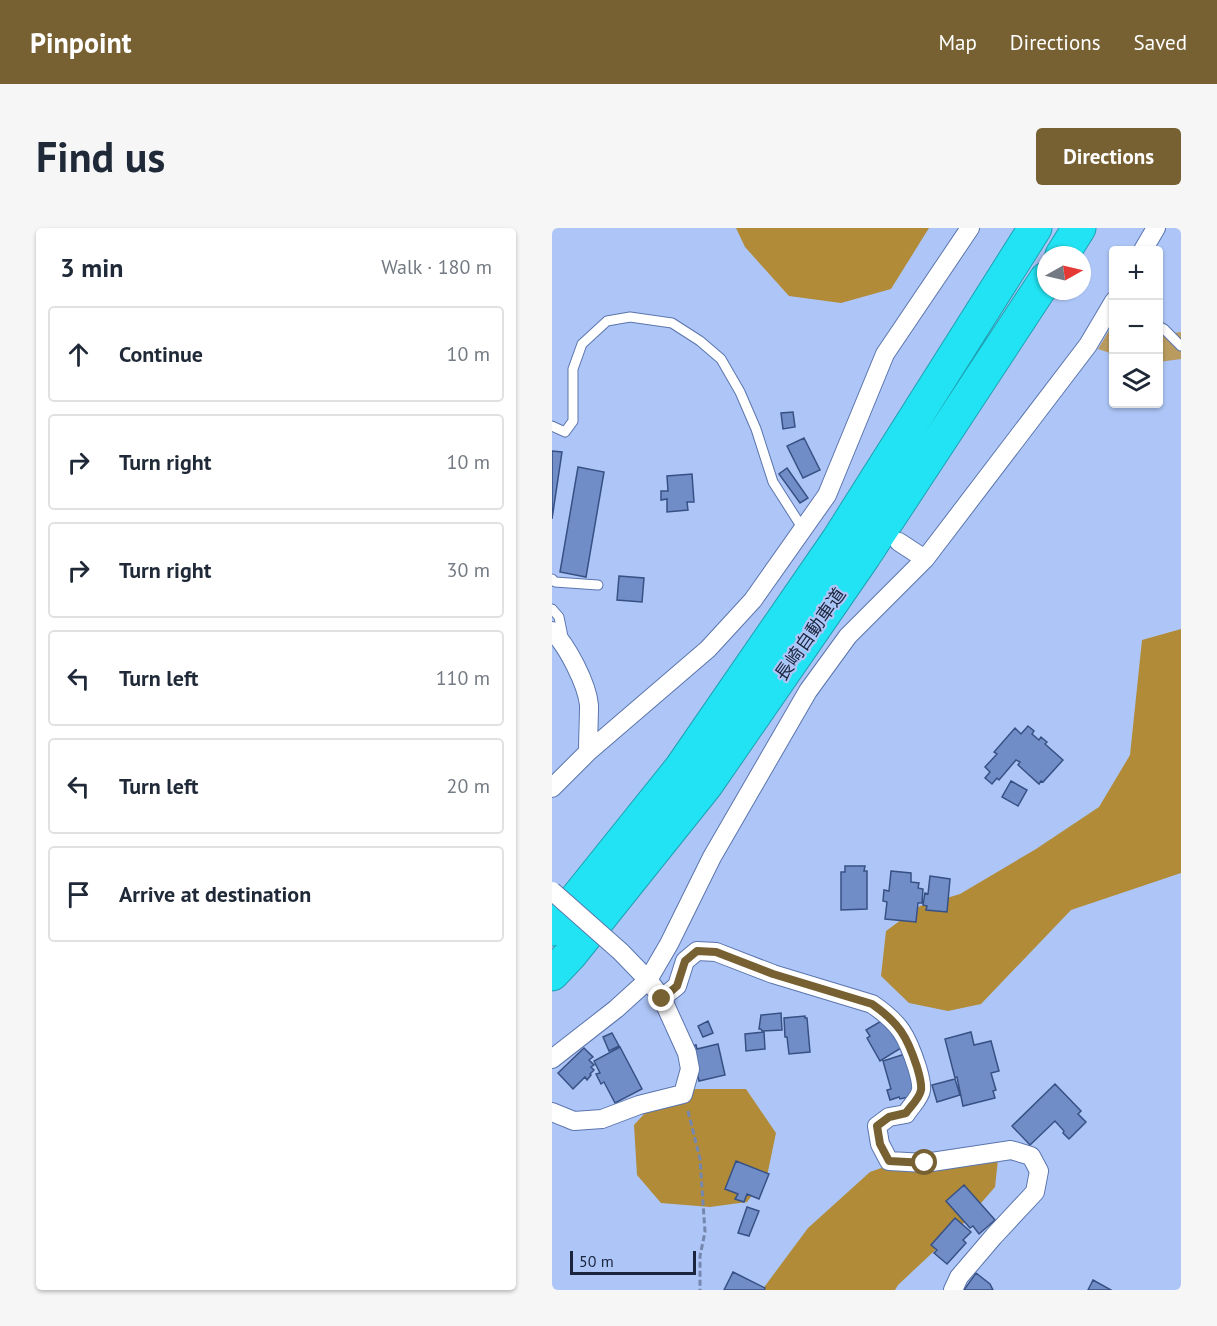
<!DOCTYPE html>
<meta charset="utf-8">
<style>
:root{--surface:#fff;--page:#f6f6f7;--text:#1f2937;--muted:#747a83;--line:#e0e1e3;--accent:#776031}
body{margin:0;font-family:"PT Sans","Noto Sans JP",sans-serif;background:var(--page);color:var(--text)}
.controls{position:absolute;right:18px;top:18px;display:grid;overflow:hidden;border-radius:6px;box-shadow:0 2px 4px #0004}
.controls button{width:54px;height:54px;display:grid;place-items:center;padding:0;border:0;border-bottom:2px solid var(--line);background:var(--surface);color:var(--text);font:30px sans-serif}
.compass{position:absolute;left:485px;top:18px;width:54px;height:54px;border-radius:50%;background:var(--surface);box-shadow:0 2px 4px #0004;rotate:82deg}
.scale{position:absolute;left:18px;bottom:15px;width:126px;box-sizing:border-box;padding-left:6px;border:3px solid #1a253d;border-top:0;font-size:16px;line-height:21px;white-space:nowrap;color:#1a253d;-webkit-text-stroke:4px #aec6f7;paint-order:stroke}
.stop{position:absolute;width:18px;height:18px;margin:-14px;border:4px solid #776031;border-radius:50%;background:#fff}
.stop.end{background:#776031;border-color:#fff;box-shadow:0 2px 6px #0008}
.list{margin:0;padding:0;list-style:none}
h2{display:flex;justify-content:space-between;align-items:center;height:78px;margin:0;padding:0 24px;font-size:26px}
h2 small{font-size:20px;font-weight:400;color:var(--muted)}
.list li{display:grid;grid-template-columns:39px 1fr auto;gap:18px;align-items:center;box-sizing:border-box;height:96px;margin:0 12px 12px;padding:0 12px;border:2px solid var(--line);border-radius:6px}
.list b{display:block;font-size:22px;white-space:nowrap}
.list em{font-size:20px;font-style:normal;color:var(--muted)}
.icon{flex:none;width:33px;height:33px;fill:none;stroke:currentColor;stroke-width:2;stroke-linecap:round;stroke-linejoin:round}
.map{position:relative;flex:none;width:629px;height:1062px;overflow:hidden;border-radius:6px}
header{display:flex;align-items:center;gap:36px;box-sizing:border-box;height:84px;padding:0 30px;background:var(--accent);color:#fff}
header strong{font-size:28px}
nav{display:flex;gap:33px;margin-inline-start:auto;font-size:21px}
.intro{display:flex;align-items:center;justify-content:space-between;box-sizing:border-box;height:144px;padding:0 36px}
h1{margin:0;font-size:42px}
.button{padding:15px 27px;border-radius:6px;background:var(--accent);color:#fff;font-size:21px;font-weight:700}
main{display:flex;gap:36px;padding:0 36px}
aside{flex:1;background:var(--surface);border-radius:6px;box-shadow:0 2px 4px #0004}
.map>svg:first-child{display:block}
.green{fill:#b99b5f}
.forest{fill:#b18b37}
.building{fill:#718dc7;stroke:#385185;stroke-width:1.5}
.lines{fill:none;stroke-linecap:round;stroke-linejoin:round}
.service-casing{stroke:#5b75ad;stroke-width:11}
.minor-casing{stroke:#5b75ad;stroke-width:20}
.motorway-casing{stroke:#1fa0b3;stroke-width:35}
.path{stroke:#7587af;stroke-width:3;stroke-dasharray:6 3;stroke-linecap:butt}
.service{stroke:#fff;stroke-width:9}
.minor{stroke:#fff;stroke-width:18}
.motorway{stroke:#22e3f3;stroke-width:33}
.minor-bridge-casing{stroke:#5b75ad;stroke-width:20;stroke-linecap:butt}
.minor-bridge{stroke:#fff;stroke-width:18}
.route{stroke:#776031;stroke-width:8}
.labels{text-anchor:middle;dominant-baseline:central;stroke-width:4.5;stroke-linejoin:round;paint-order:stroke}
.street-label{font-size:18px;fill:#1a253d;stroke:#aec6f7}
</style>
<header>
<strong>Pinpoint</strong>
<nav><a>Map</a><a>Directions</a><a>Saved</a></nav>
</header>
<div class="intro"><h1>Find us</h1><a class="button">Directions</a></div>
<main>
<aside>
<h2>3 min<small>Walk · 180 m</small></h2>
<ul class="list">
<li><svg class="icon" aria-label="ahead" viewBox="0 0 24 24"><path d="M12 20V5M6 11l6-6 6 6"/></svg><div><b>Continue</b></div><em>10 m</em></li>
<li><svg class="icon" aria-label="right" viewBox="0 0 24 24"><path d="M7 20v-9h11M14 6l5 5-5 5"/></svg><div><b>Turn right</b></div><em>10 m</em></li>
<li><svg class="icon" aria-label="right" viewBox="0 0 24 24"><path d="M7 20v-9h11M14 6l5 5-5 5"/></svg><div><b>Turn right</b></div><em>30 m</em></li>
<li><svg class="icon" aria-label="left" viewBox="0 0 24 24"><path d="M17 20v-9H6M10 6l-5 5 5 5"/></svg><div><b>Turn left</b></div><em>110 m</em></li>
<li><svg class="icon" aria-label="left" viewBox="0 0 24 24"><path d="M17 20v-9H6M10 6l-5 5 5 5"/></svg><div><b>Turn left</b></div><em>20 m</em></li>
<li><svg class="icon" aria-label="arrive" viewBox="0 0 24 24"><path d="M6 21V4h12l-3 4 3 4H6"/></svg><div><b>Arrive at destination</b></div></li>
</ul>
</aside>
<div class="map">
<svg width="629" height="1062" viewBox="0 0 629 1062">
<rect width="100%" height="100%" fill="#aec6f7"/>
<path class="green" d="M561,96v30l-15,-5z
M606,104l7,2 16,-2v27l-22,3z"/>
<path class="forest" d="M184,0h193l-38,61 -50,14 -52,-7 -44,-49z
M629,401v244l-110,37 -90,94 -33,7 -39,-8 -28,-27 5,-45 34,-25 40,-12 76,-45 63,-42 31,-52 12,-115z
M115,861h79l30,44 -9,43 -20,26 -37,5 -49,-4 -24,-28 -3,-50z
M360,929l86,2 -3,28 -33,38 -64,60 -3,5h-133l46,-62 62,-56z"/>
<path class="building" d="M241,184l2,15 -12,2 -2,-16z
M252,210l16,32 -17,8 -16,-32z
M0,223l10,1 -10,67z
M26,239l26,5 -18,105 -26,-5z
M235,240l21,30 -8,5 -21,-29z
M140,246l2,28h-7l1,8 -21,2v-13l-6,1v-9h7l-1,-15z
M67,348l25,2 -2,24 -25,-2z
M476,498l6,5 -2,3 7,6 2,-3 6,5 -2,2 18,16 -20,22 -2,-1 -2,3 -21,-19 2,-3 -4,-2 -17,20 -2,-2 -5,6 -7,-6 5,-6 -5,-5 12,-13 -3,-2 21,-24 6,6z
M459,553l16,9 -9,16 -16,-9z
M293,638h20l-1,5h3v38l-26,1v-38h4z
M339,643l20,2v9l8,1 -1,5 5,1 -1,14h-4l-2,19 -31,-3 2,-17 -4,-1 1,-11 5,1z
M378,648l20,3 -3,33 -21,-2 1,-4 -4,-1 2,-12 3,1z
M229,785l1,17 -20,1 -1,-2h-2l2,-14z
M253,788v2h2l3,34 -21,2 -2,-17h-2l-1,-19z
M331,792l6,6 12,22 -21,13 -13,-23 3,-2 -4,-6z
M156,793l5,12 -10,4 -5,-11z
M212,804l1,17 -19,2 -1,-17z
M419,804l3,13 17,-4 8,30 -8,2 5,17 -3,1 2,7 -32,8 -6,-29 -2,1 -10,-39z
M60,805l7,13 -10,5 -6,-14z
M166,816l7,31 -26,6 -8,-35 5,-1 1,4z
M68,819l22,42 -27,14 -11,-21 -3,2 -5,-10 4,-1 -6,-12z
M32,820l9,9 -4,3 5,5 -3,2 3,3 -4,4 1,1 -4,5 -2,-3 -12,12 -15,-16z
M353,826l10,37 -2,5 -13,3 -1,-2 -9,3 -3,-10 4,-1 -8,-28z
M403,851l5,16 -23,7 -5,-17z
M503,856l26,27 -3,3 8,8 -17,17 -6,-6 1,-2 -9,-10 -25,24 -18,-19z
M184,933l33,13 -10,25 -12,-5 -3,8 -9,-3 3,-5 -13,-5z
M412,957l31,35 -16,14 -6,-8 -3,2 -24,-27z
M195,979l12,4 -10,25 -11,-3z
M403,990l16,14 -8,8 3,3 -19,21 -13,-11 3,-3 -6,-5z
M181,1044l32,16 -1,2h-40z
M424,1045l14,11 3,6h-29z
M541,1052l18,10h-23z"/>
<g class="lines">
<defs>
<path id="service" d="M606,98l6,3 17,17
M0,198l13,6 8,-11v-52l9,-25 25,-23 23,-4 42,6 28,18 21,18 19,33 16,37 17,53 30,47
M0,351l3,3 43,3
M0,381l7,8 4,20"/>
<path id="minor" d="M591,22l13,-22
M347,314l26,17
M0,403c15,14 35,53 37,74 0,15 -1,31 -1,47
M0,560l36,-36 120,-103 45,-49 74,-105 58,-141 85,-126
M69,724l27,28 14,18 15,-12 8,-25 12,-10 19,1 57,22 99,30c28,19 35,32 45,63 2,7 5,16 4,23 -1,8 -11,17 -15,24l-17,3 -12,9 3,18 9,17 36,2 86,-13 20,6 8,15 -4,21 -41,44 -35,41 -6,13
M0,831l64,-50 32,-29 21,-36 43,-87 96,-166 40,-55 77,-77 163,-214 26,-44
M0,884l22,9 28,-2 37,-14 44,-11 7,-25 -3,-16 -25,-55"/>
<path id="motorway" d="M510,27l17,-27
M0,701l129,-161 157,-228 197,-312
M0,746l18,-19 136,-170 158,-229 182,-277"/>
</defs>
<use href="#service" class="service-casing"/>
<use href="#minor" class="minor-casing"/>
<use href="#motorway" class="motorway-casing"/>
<path class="path" d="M136,883l12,48 5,73 -5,24v34"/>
<use href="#service" class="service"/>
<use href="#minor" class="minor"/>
<use href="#motorway" class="motorway"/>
<defs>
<path id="minor-bridge" d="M0,663l69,61"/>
</defs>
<use href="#minor-bridge" class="minor-bridge-casing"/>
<use href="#minor-bridge" class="minor-bridge"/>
</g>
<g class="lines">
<path class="route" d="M110,771l15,-13 8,-25 12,-10 19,1 57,22 99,30c27,19 35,32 45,63 2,7 5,16 4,23 -1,8 -11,17 -15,23l-17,4 -12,9 3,18 9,17 36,2"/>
</g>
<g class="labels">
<g class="street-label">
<text transform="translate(258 406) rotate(-55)">長崎自動車道</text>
</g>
</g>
</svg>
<div class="controls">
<button>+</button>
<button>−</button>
<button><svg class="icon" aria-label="layers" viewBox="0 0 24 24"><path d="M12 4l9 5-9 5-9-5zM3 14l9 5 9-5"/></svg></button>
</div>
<svg class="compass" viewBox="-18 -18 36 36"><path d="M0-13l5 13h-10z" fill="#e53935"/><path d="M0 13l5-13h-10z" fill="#747a83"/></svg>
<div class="scale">50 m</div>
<div class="stop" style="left:373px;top:935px"></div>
<div class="stop end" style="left:110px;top:771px"></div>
</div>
</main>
